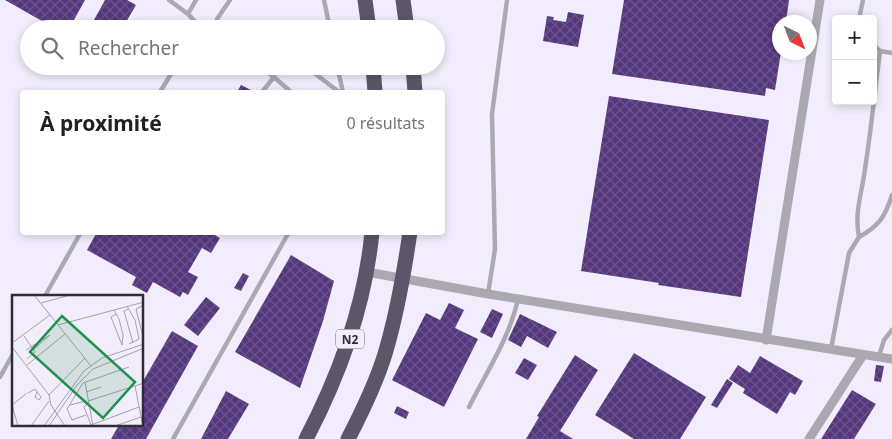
<!DOCTYPE html>
<html lang="fr">
<meta charset="utf-8">
<style>
:root{--surface:#fff;--page:#f2f2f2;--text:#202124;--muted:#757577;--line:#e0e0e0}
body{margin:0;font-family:"Noto Sans",sans-serif;background:var(--page);color:var(--text)}
.controls{position:absolute;right:15px;top:15px;display:grid;overflow:hidden;border-radius:5px;box-shadow:0 2px 8px #0003}
.controls button{width:45px;height:45px;display:grid;place-items:center;padding:0;border:0;border-bottom:1px solid var(--line);background:var(--surface);color:var(--text);font:25px sans-serif}
.compass{position:absolute;left:772px;top:15px;width:45px;height:45px;border-radius:50%;background:var(--surface);box-shadow:0 2px 8px #0003;rotate:138deg}
.list{margin:0;padding:0;list-style:none}
h2{display:flex;justify-content:space-between;align-items:center;height:65px;margin:0;padding:0 20px;font-size:21px}
h2 small{font-size:16px;font-weight:400;color:var(--muted)}
.icon{flex:none;width:28px;height:28px;fill:none;stroke:currentColor;stroke-width:2;stroke-linecap:round;stroke-linejoin:round}
.map{position:relative;flex:none;width:892px;height:439px;overflow:hidden}
.search{position:absolute;background:var(--surface);box-shadow:0 2px 8px #0003;left:20px;top:20px;width:425px;height:55px;display:flex;align-items:center;gap:12px;box-sizing:border-box;padding:0 18px;border-radius:28px;color:var(--muted);font-size:19px}
.panel{position:absolute;background:var(--surface);box-shadow:0 2px 8px #0003;left:20px;top:90px;width:425px;height:145px;border-radius:5px}
.map>svg:first-child{display:block}
.building{fill:url(#building-cross-hatch)}
.lines{fill:none;stroke-linecap:round;stroke-linejoin:round}
.lane{stroke:#aba8b2;stroke-width:4.5}
.street{stroke:#aba8b2;stroke-width:9}
.highway{stroke:#5d566a;stroke-width:15}
.labels{text-anchor:middle;dominant-baseline:central;stroke-width:5;stroke-linejoin:round;paint-order:stroke}
.shield{fill:#f2edfc;stroke:#6a6671;stroke-width:1}
.shield-label{font-size:12px;font-weight:bold;fill:#2f2c35}
.inset-road{fill:none;stroke:#a4a0ac;stroke-width:1}
.view{fill:#20924c;fill-opacity:0.15;stroke:#20924c;stroke-width:2.5}
.inset-edge{fill:none;stroke:#2f2c35;stroke-width:2.5}
</style>
<div class="map">
<svg width="892" height="439" viewBox="0 0 892 439">
<defs>
<pattern id="building-cross-hatch" width="8" height="8" patternUnits="userSpaceOnUse" patternTransform="scale(1.25)"><rect width="8" height="8" fill="#55377d"/><path d="M0 0l8 8M0 8l8-8" fill="none" stroke="#6b528b"/></pattern>
</defs>
<rect width="100%" height="100%" fill="#f2edfc"/>
<path class="building" d="M5,0h80l-16,29h-13z
M105,0h22l9,5 -14,24h-33z
M624,0h165l-3,22h-6v30h1l-6,38 -9,-2 -1,8 -153,-22z
M568,12l16,3 -6,32 -35,-6 4,-25 7,1 -1,3 13,2z
M241,85l14,7h-18z
M609,96l160,24 -28,177 -83,-12 1,-2 -78,-12z
M97,232h113l10,6 -9,15 -9,-5 -14,24 10,5 -10,18 -5,-3 -3,5 -27,-15 -6,11 -15,-8 4,-8 -49,-27z
M291,255l43,26 -11,40 -23,67 -65,-36z
M243,273l6,3 -8,15 -7,-3z
M206,297l14,11 -22,28 -14,-11z
M449,303l15,7 -9,18 23,11 -34,68 -52,-27 34,-67 14,7z
M492,309l11,5 -11,24 -12,-6z
M520,314l37,18 -9,16 -21,-12 -6,11 -13,-7z
M172,331l26,15 -52,93h-35l8,-14h23v-42z
M634,353l72,44 -26,42h-46l-39,-24z
M575,355l23,15 -38,61 13,8h-47l13,-22 -2,-1z
M760,356l43,25 -8,14 -5,-3 -13,22 -34,-21 2,-4 -16,-10 9,-14 12,8z
M524,358l13,7 -9,15 -13,-7z
M876,365l8,1 -3,16 -7,-1z
M727,379l6,4 -16,25 -6,-3z
M852,390l24,14 -22,35h-33z
M226,391l23,13 -21,35h-27z
M397,406l12,6 -3,7 -12,-6z"/>
<g class="lines">
<path class="lane" d="M169,0l19,14 14,15
M324,0l6,29
M188,14l8,-14
M217,19l13,-19
M859,19l4,-19
M253,27l2,2
M873,44l7,7 12,2
M880,51c-5,40 -9,79 -15,118 -3,24 -11,44 -6,68 20,-11 26,-20 33,-42
M258,66l16,11 17,15
M305,66l34,26
M337,66l6,26
M160,92l16,-26
M262,92l12,-15
M488,294l7,-45 -3,-135 15,-114
M45,296l36,-64
M831,349l18,-96 10,-16
M879,356l5,-16 8,-10
M0,377l14,-25
M469,407c17,-34 41,-70 49,-108
M173,439l116,-207"/>
<path class="street" d="M367,272l121,22 404,65
M766,340l54,-340
M809,439l54,-84"/>
<path class="highway" d="M365,0l4,29
M403,0l4,29
M373,66l2,26
M413,66l2,26
M306,439c34,-65 59,-133 66,-207
M348,439c14,-27 28,-56 37,-85 12,-40 19,-81 25,-122"/>
</g>
<g class="labels">
<rect class="shield" x="336" y="329.5" width="28" height="19" rx="4"/>
<g class="shield-label">
<text x="350" y="339">N2</text>
</g>
</g>
<g transform="translate(12 295)">
<rect width="131" height="131" fill="#f2edfc"/>
<path class="inset-road" d="M22,0l57,71M29,8l29,-8M115,11l8,14 4,19 -10,5M130,11l-6,3 6,24M116,14l-4,2 9,32M102,15l5,9 4,16 -1,10 -11,-28 5,-3M46,30l86,-23M12,41l11,16 -8,7M0,48l38,-28M0,52l37,48 2,10 14,21M14,55l24,-15 -16,14M15,70l38,-31M73,87l8,44M123,91l8,40M74,97l15,-5M16,98l7,-4 6,8 -2,3 -4,-3 2,-5M37,100l36,-37M76,106l56,-18M76,108l-4,4 7,18 48,-18M0,110l15,-12M0,110l6,21M58,110l16,-4M74,120l-14,5 -5,-11 16,-26 46,-16M19,131l18,-25M32,131l40,-55 18,-13 42,-14M37,131l28,-41 16,-16 51,-21M103,131l26,-9"/>
<path class="view" d="M50,21l73,66 -32,36 -73,-66z"/>
<rect width="131" height="131" class="inset-edge"/>
</g>
</svg>
<div class="controls">
<button>+</button>
<button>−</button>
</div>
<svg class="compass" viewBox="-18 -18 36 36"><path d="M0-13l5 13h-10z" fill="#e53935"/><path d="M0 13l5-13h-10z" fill="#757577"/></svg>
<div class="search"><svg class="icon" aria-label="search" viewBox="0 0 24 24"><circle cx="10" cy="10" r="6"/><path d="M15 15l6 6"/></svg>Rechercher</div>
<section class="panel">
<h2>À proximité<small>0 résultats</small></h2>
<ul class="list">
</ul>
</section>
</div>
